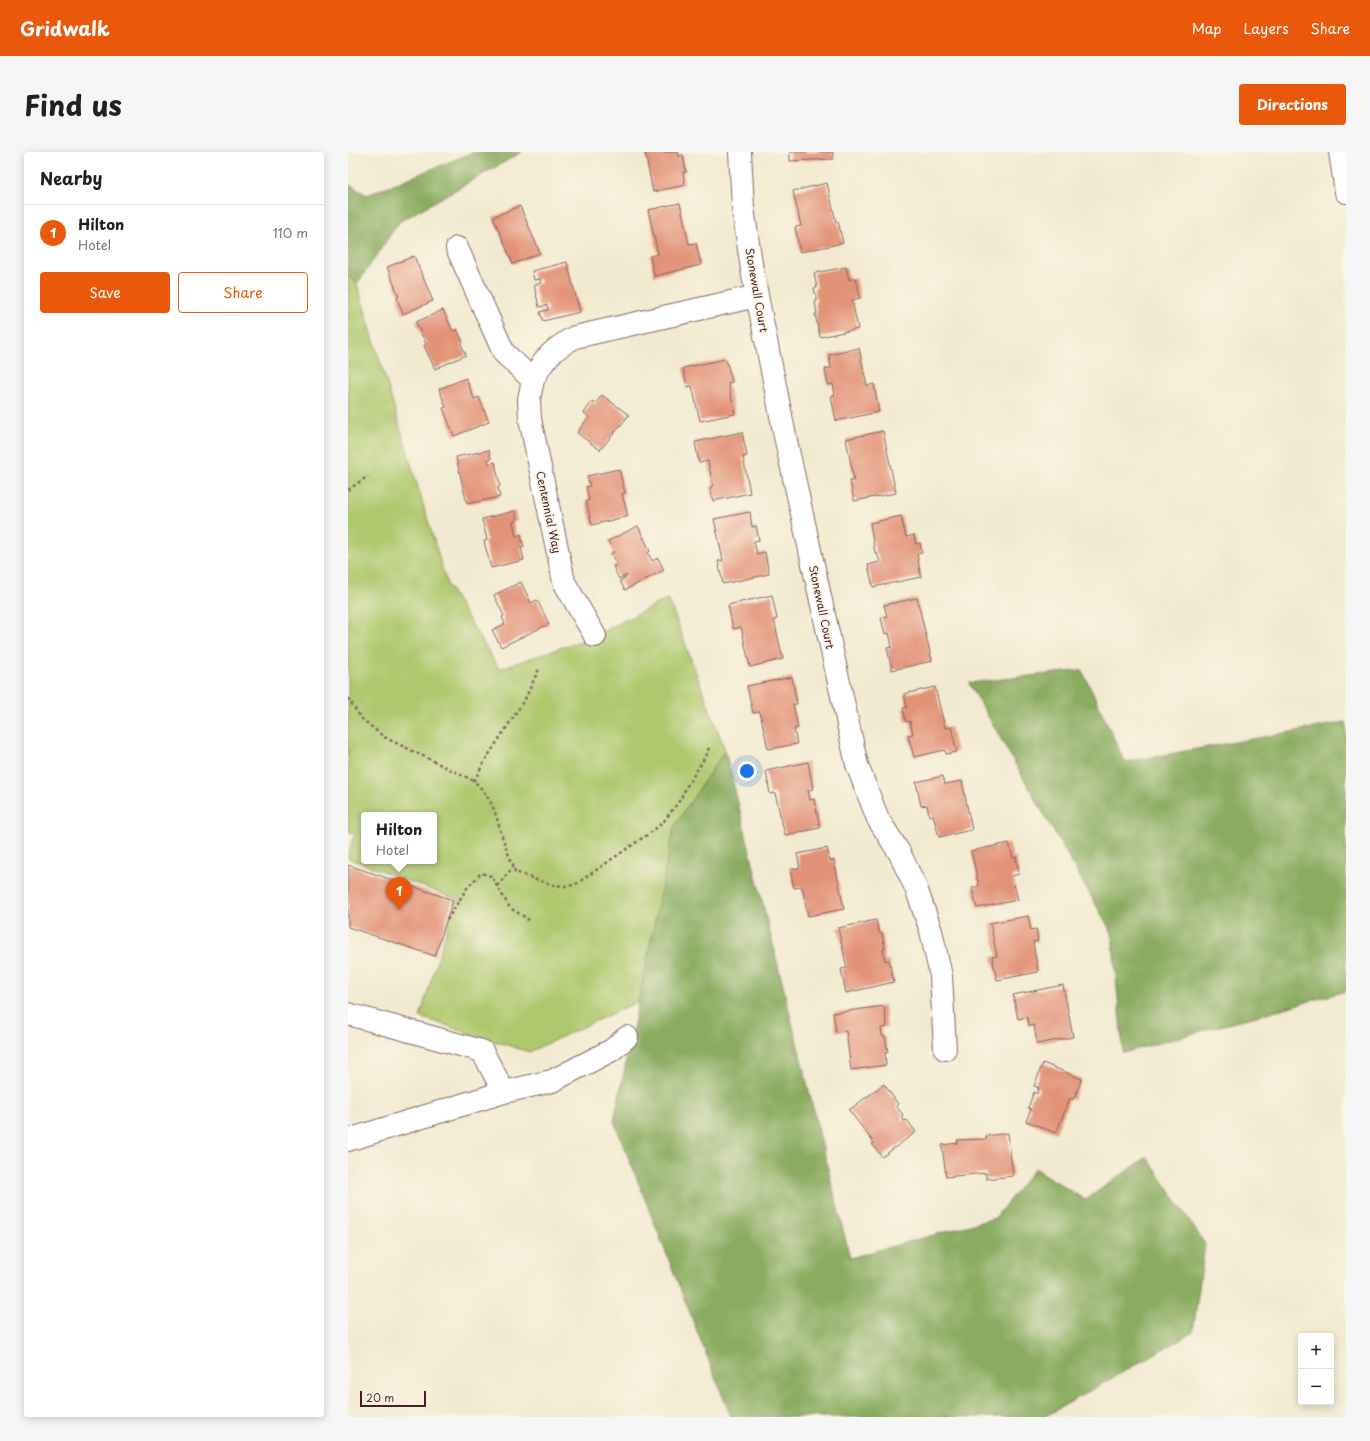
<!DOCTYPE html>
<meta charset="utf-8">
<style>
:root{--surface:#fff;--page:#f6f6f6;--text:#202124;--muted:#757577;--line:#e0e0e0;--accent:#ea580c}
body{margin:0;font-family:"Playpen Sans",sans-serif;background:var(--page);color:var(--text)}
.controls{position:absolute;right:12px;bottom:12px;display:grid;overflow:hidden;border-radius:4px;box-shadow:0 2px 10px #0003}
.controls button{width:36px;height:36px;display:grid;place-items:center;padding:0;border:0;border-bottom:1px solid var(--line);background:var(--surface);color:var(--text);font:20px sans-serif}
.scale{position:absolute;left:12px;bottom:10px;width:66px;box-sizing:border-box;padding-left:4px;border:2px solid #4a1f2b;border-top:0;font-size:11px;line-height:14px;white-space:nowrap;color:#4a1f2b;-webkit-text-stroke:3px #fcf5e5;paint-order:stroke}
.you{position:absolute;left:399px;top:619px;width:14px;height:14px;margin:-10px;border:3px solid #fff;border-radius:50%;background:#1a73e8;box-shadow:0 0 0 6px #1a73e833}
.badge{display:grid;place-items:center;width:26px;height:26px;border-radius:50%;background:var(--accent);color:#fff;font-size:13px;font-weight:700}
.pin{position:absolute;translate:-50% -33px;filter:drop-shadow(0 1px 2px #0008)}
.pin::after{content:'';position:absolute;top:21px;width:14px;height:12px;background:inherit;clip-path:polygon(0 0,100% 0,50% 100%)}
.popup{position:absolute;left:13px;top:660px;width:76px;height:52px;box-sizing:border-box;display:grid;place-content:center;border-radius:4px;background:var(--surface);filter:drop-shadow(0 1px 3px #0005);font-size:13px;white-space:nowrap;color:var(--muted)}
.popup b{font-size:15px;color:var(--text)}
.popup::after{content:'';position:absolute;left:50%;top:100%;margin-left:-8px;border:8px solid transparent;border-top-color:var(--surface)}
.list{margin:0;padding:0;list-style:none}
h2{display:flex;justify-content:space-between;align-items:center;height:52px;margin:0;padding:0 16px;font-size:17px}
h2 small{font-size:13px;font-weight:400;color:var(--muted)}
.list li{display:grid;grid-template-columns:26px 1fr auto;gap:12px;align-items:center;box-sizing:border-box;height:56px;padding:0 16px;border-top:1px solid var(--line)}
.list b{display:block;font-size:15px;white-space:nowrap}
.list p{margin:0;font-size:13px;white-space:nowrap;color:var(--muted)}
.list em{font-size:13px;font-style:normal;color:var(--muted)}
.actions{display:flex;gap:8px;padding:12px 16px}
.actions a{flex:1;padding:9px 0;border:1px solid var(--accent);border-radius:4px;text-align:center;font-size:14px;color:var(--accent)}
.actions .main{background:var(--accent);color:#fff}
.map{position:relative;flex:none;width:998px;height:1265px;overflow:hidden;border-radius:4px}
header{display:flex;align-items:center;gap:24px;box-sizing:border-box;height:56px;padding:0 20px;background:var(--accent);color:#fff}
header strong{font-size:19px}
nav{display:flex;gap:22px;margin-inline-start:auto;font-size:14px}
.intro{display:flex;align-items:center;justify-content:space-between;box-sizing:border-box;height:96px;padding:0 24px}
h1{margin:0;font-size:28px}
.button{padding:10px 18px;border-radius:4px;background:var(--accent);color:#fff;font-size:14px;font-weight:700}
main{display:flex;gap:24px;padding:0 24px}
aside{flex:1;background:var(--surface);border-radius:4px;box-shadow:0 2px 10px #0003}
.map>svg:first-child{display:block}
.green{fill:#adc86d;stroke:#7c744c;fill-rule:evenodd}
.forest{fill:#8aac60;stroke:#6a6646}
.building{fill:#e29277}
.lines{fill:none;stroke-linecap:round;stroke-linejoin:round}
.minor-casing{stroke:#856665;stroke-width:24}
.path{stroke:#856665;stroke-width:2.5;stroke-dasharray:3 3;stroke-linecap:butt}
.minor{stroke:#fff;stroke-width:22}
.labels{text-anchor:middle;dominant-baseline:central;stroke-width:4;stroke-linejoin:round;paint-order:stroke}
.street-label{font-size:11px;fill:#4a1f2b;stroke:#fcf5e5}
</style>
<header>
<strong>Gridwalk</strong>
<nav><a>Map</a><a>Layers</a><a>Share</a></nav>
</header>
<div class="intro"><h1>Find us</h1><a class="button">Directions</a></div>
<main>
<aside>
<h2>Nearby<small></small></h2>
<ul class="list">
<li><span class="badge">1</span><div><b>Hilton</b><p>Hotel</p></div><em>110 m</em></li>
</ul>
<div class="actions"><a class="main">Save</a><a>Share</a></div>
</aside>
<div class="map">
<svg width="998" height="1265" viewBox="0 0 998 1265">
<rect width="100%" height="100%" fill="#fcf5e5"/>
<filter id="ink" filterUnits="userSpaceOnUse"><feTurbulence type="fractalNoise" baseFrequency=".025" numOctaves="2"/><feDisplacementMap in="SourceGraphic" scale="8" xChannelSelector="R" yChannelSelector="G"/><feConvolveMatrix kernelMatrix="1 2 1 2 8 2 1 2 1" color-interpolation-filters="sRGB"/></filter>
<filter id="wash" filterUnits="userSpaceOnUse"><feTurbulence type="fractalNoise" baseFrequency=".012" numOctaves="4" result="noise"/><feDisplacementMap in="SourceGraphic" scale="16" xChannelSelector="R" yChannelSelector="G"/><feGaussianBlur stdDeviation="0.9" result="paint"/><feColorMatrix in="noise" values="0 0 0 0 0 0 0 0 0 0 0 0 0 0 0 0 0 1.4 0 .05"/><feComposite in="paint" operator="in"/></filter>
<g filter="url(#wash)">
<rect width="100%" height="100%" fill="#f2ead0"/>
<path class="green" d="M0,124l9,8 90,300 52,85 96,-33 73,-38 57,152 -51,77 -35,174 -110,51 -109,-35 36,-118 -108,-41v-5l7,-19 -7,-3zM16,663h70v46h-70z"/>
<path class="forest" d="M126,0h48l-123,70 -42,62 -9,-8v-92l19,11z
M734,518l43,92 221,-40v269l-223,62 -11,-120 -143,-250z
M377,598l125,508 145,-40 40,-50 50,32 62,-43 58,87 -12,88 -149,85h-313l-117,-296 60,-294z"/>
<g id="blocks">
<path class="building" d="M297,0h33l1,4 4,-1 3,17h-3l2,13 -32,7z
M442,0h43v7l-43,2z
M479,31l9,39 2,-1 5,22 -43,9 -5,-25 6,-1 -8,-35z
M332,51l9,41 7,-1 5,22 -47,11 -4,-20 8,-2 -10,-44z
M172,54l20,47 -27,11 -20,-47z
M66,104l19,45 -30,13 -6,-16 2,-1 -12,-30z
M219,110l13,50 -37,9 -3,-9 8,-2 -1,-5 -8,2 -5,-22 7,-2 -1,-4 -6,1 -2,-9z
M498,115l3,13 7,-2 4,20 -8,2 6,29 -38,8 -5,-23h2l-2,-12 2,-1 -3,-13h3l-3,-15z
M95,158l10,21 4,-2 6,13 -2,2 5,11 -31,14 -11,-23 2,-2 -10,-22z
M511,196l8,38 7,-2 5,28 -43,9 -5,-25 4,-1 -2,-11 -5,1 -3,-16 6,-1 -2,-13z
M378,207l6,23 -4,1 7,31 -35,7 -8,-35 -5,1 -4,-19z
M118,226l8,21 5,-2 10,25 -35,14 -11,-28 3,-1 -7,-18z
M254,243l27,20 -29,35 -23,-17 12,-16 -5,-4 8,-11 3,2z
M535,279l13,62 -42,8 -4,-20 4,-1 -8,-41z
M394,280l5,24 -4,1 7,36 -37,8 -3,-14 3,-1 -5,-25 -9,2 -4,-21z
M141,298l2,9 -3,1 1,4 6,-2 5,24 -2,1 2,10 -33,7 -11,-47z
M271,317l6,24 -3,1 6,22 -36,9 -6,-24 3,-1 -3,-13 4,-1 -3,-10z
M167,359l2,10 -4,1 3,14 5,-2 3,13h-3l3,13 -33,8 -7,-27 3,-1 -5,-21z
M402,360l2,15 4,-1 3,14 -5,1 3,13 8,-2 4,22 -46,10 -5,-23 5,-1 -9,-41z
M553,364l5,21 8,-2 2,9 4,-1 2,10 -5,1 4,23 -48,10 -5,-22 12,-3 -3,-9h-2l-5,-30z
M290,374l12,25 -2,2 4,8 6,-3 6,12 -39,20 -5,-9 7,-4 -1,-2 -7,4 -6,-13 4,-1 -6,-11 3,-2 -6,-11z
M173,430l10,21 6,-3 12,24 -48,23 -9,-17 13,-6 -3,-7 2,-1 -10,-21z
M424,443l5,24 -3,1 9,39 -33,8 -9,-40 -8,2 -5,-24z
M569,446l15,63 -40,9 -5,-22 5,-1 -3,-14 -4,1 -4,-16 6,-2 -3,-11z
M444,525l5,27h-4l5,24 -4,1 3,15 -29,5 -8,-37 -7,1 -6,-27z
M587,535l10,41 6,-1 6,25 -11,2 -1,-4 -31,7 -6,-22 5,-1 -3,-13 -4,1 -3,-14 4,-1 -3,-13z
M460,610l5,27 -5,1 2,10 4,-1 6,29 -35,7 -10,-42 -5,1 -4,-23z
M595,624l2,8 17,-3 10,49 -33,7 -6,-22 -4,1 -2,-11 -6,1 -5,-24z
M661,691l4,15 3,-1 3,17 -7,2 6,24 -41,8 -5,-20 7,-2 -8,-35z
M479,696l3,13 4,-1 10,49 -36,7 -6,-29 -8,1 -4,-19 10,-1 -3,-14z
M0,713l105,35 -18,56 -87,-29z
M680,764l3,14 5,-1 2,12 -5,1 5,30 -41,8 -5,-23 5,-1 -7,-33z
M528,768l3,13h3l3,16h-2l2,12 4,-1 5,22 -48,11 -5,-24 6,-1 -9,-40z
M715,833l10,52 -36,7 -3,-19 -5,1 -2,-9 -9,2 -5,-24z
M536,854l3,21 -6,1 1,8h3l3,16 -3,1 1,12 -35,5 -5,-39 -10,1 -3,-19z
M695,911l39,16 -9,21 -3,-2 -14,35 -30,-12 5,-12 -3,-1 6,-16 3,2 2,-6 -5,-2z
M536,932l14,20 -2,2 7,9 -2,2 3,4 3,-1 9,12 -34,25 -10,-13 2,-1 -25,-33z
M660,981l5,43 -27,3v-6l-40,4 -4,-32 16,-2 -1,-3 30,-1 -1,-3z"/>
</g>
</g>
<g filter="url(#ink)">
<use href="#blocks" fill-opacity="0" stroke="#856665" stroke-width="1"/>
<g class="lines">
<defs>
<path id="minor" d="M392,0l3,56 9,62 34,171 71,324 21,54 21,33 17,36 15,43 10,45 4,73
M992,0l6,40
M109,96l47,105 29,27 -4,19 1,20 34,163 31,54
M185,228c11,-22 20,-31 42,-43l182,-41
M0,862l134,37 22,41 -156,48
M156,940l48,-11 60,-31 15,-13"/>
</defs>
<use href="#minor" class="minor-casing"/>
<path class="path" d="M0,338l20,-14
M0,546l13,20 23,19 90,44c25,23 22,44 34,72 2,7 6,11 7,19 18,6 44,19 61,12l78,-54 10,-9 16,-21 7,-14 20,-32 2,-7
M126,629l12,-22 39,-60 14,-30
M149,734l17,-20
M99,768l20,-32 14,-15 10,3 19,32 18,11 -2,4"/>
<use href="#minor" class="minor"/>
</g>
</g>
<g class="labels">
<g class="street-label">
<text transform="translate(409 138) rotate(80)">Stonewall Court</text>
<text transform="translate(201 360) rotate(78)">Centennial Way</text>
<text transform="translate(474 455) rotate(78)">Stonewall Court</text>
</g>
</g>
</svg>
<div class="controls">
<button>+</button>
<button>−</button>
</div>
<div class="scale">20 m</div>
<div class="you"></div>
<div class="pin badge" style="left:51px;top:758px">1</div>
<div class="popup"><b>Hilton</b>Hotel</div>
</div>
</main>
